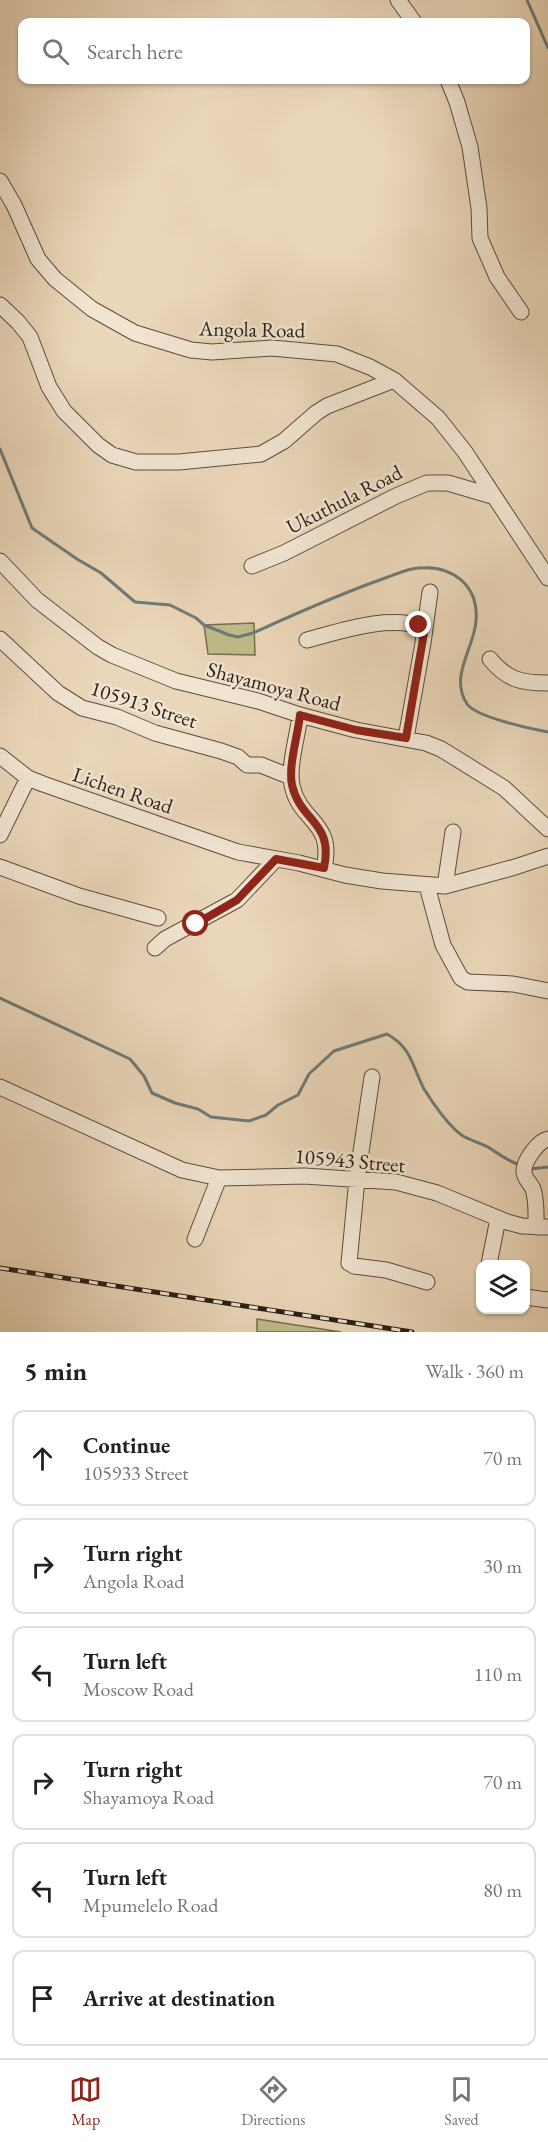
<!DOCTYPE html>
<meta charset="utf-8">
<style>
:root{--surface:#fff;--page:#f2f2f2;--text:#222;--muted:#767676;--line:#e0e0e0;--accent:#8f2418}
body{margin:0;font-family:"EB Garamond",serif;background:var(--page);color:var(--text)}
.controls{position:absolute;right:18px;bottom:18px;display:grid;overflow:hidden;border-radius:12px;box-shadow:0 2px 4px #0004}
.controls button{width:54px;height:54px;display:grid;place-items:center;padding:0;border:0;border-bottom:2px solid var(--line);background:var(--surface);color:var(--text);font:30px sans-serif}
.stop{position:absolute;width:18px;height:18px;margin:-14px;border:4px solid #8f2418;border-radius:50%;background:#fff}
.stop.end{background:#8f2418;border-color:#fff;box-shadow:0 2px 6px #0008}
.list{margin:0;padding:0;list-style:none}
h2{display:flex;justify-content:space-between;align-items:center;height:78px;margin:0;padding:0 24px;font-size:26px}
h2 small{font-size:20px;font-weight:400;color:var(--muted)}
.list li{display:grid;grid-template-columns:39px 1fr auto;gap:18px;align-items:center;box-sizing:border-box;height:96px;margin:0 12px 12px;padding:0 12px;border:2px solid var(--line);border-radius:12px}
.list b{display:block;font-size:22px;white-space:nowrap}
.list p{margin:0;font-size:20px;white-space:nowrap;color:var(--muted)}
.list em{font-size:20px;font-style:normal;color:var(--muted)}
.icon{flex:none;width:33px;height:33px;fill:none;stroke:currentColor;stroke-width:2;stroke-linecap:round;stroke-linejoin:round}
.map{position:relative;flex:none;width:548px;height:1332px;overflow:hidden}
.search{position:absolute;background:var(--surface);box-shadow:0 2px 4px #0004;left:18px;right:18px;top:18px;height:66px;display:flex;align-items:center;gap:15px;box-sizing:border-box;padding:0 21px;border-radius:12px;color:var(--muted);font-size:22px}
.sheet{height:726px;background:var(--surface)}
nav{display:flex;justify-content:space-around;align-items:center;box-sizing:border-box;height:84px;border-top:2px solid var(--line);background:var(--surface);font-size:16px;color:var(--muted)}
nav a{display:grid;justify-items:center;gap:3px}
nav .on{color:var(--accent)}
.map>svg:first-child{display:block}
.grass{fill:#bfbc8a;stroke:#746e50;stroke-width:1.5}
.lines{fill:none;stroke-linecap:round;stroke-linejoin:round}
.stream{stroke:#6e7a77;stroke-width:3}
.minor-casing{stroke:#5a4d3e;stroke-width:17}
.minor{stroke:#f1e4d1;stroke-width:15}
.rail-casing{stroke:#2a1f16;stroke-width:5}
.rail{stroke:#f1e4d1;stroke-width:3;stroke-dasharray:9;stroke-linecap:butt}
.route{stroke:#8f2418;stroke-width:8}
.labels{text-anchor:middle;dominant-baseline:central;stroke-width:5;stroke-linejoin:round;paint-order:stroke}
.street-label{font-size:21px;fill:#2a1f16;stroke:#f1e4d1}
</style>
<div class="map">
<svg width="548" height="1332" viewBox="0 0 548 1332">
<rect width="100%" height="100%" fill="#ead6b8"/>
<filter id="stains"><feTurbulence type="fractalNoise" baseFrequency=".00333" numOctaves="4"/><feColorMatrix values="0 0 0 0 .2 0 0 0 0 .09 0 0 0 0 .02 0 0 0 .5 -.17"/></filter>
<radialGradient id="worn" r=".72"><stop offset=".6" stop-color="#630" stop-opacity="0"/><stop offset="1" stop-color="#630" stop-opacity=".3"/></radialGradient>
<path class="grass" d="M254,623l1,32 -47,-1 -4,-29z
M257,1319l84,13h-84z"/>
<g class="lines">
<path class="stream" d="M527,0l21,48
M0,449l32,79 45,31 24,14 34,29 35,3 26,13 8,7 25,10 9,2 15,-4c44,-20 89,-40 135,-56 9,-3 21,-9 31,-9 33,-3 60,17 57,53 -2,28 -27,55 -9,83 9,13 64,25 81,28
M0,998l130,61 14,17 8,17 23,10 23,6 13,8 38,4 17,-6 12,-10 20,-10 11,-21 25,-23 53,-17c25,14 25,32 37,55 8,13 26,39 39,47 7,4 17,7 25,11 11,7 19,14 32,18
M530,1169l18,-2"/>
<defs>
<path id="minor" d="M398,0l16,22
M448,80l9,22 13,45 9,61 1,30 17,39 24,35
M0,181l14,24 24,54 17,20 37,30 43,24 56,17 21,2 60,-4 65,6 33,13 24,13 44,38 27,34 83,126
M0,305l18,17 12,15 19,50 15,24 34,34 14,10 24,7h43l82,-8 23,-13 32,-28 11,-7 67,-26
M0,561l37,39 61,47 14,8 64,26 82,20 42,14 56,15 70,13 15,6 63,39 44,41
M252,566l32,-13 112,-57 31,-13h21l44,13
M0,639l58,54 24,15 35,9 38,16 66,18 17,6 9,8h14l30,12
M307,640c38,-10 79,-25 118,-13
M490,659c17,21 31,24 58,24
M300,715c-2,20 -12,51 -8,70 7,37 43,36 32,83
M406,738l17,-95 7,-51
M0,756l28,22 15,6 195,68 61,11 46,12 37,6 63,5 70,-19 33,-11
M0,835l28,-57
M0,867l79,29 79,22
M427,886l16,59 18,33 7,4 45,2 35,7
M445,886l8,-54
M155,948l10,-9 72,-39 39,-41
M372,1077l-15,102 -8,84 5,3 32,4 41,12
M0,1087l182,83 37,8 85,-2 92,6 41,11 70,29 15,4 26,1
M536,1227c0,-12 1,-26 -3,-38 -2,-5 -9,-11 -9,-17 -1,-10 14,-31 24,-33
M195,1239l24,-61
M489,1264l9,-45
M526,1297l22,3"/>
</defs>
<use href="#minor" class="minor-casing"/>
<use href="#minor" class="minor"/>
<defs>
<path id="rail" d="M0,1268l412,64"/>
</defs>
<use href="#rail" class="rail-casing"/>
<use href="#rail" class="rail"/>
</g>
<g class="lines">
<path class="route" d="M196,924l41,-24 39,-41 48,9c10,-47 -24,-46 -32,-83 -4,-19 6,-50 8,-70l56,15 50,8 19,-111 -6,-2"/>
</g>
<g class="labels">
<g class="street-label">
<text transform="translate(252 329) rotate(1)">Angola Road</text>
<text transform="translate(344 499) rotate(-27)">Ukuthula Road</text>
<text transform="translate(274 686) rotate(15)">Shayamoya Road</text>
<text transform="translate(144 704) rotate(18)">105913 Street</text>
<text transform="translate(123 790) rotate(19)">Lichen Road</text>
<text transform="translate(350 1160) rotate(5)">105943 Street</text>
</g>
</g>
<rect width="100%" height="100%" filter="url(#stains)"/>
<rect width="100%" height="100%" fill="url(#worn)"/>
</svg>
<div class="controls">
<button><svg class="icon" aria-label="layers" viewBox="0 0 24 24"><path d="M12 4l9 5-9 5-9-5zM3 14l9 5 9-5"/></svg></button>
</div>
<div class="stop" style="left:196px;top:924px"></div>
<div class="stop end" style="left:419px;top:625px"></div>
<div class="search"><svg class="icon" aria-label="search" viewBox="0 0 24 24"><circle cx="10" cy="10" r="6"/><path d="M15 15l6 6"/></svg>Search here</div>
</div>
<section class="sheet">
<h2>5 min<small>Walk · 360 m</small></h2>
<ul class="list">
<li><svg class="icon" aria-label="ahead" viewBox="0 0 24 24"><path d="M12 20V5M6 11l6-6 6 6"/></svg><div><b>Continue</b><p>105933 Street</p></div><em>70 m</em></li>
<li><svg class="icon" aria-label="right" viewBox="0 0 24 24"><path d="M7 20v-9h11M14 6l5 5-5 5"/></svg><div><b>Turn right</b><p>Angola Road</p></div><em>30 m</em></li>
<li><svg class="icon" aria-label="left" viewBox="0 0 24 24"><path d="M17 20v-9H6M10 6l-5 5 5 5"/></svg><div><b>Turn left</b><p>Moscow Road</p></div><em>110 m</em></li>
<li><svg class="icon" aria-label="right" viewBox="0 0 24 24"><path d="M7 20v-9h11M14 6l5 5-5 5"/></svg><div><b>Turn right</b><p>Shayamoya Road</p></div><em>70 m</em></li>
<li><svg class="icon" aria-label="left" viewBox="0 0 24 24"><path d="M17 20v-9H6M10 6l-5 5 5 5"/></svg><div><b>Turn left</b><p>Mpumelelo Road</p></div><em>80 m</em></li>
<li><svg class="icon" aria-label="arrive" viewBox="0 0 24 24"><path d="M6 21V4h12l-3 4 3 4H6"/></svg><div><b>Arrive at destination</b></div></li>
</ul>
</section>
<nav>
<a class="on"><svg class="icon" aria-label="map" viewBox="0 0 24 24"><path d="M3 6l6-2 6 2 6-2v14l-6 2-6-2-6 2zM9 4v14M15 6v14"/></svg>Map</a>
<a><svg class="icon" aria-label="directions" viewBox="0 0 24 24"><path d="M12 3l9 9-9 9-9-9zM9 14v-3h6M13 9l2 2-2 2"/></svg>Directions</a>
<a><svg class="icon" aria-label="saved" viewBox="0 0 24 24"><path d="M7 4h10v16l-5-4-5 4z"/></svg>Saved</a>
</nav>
